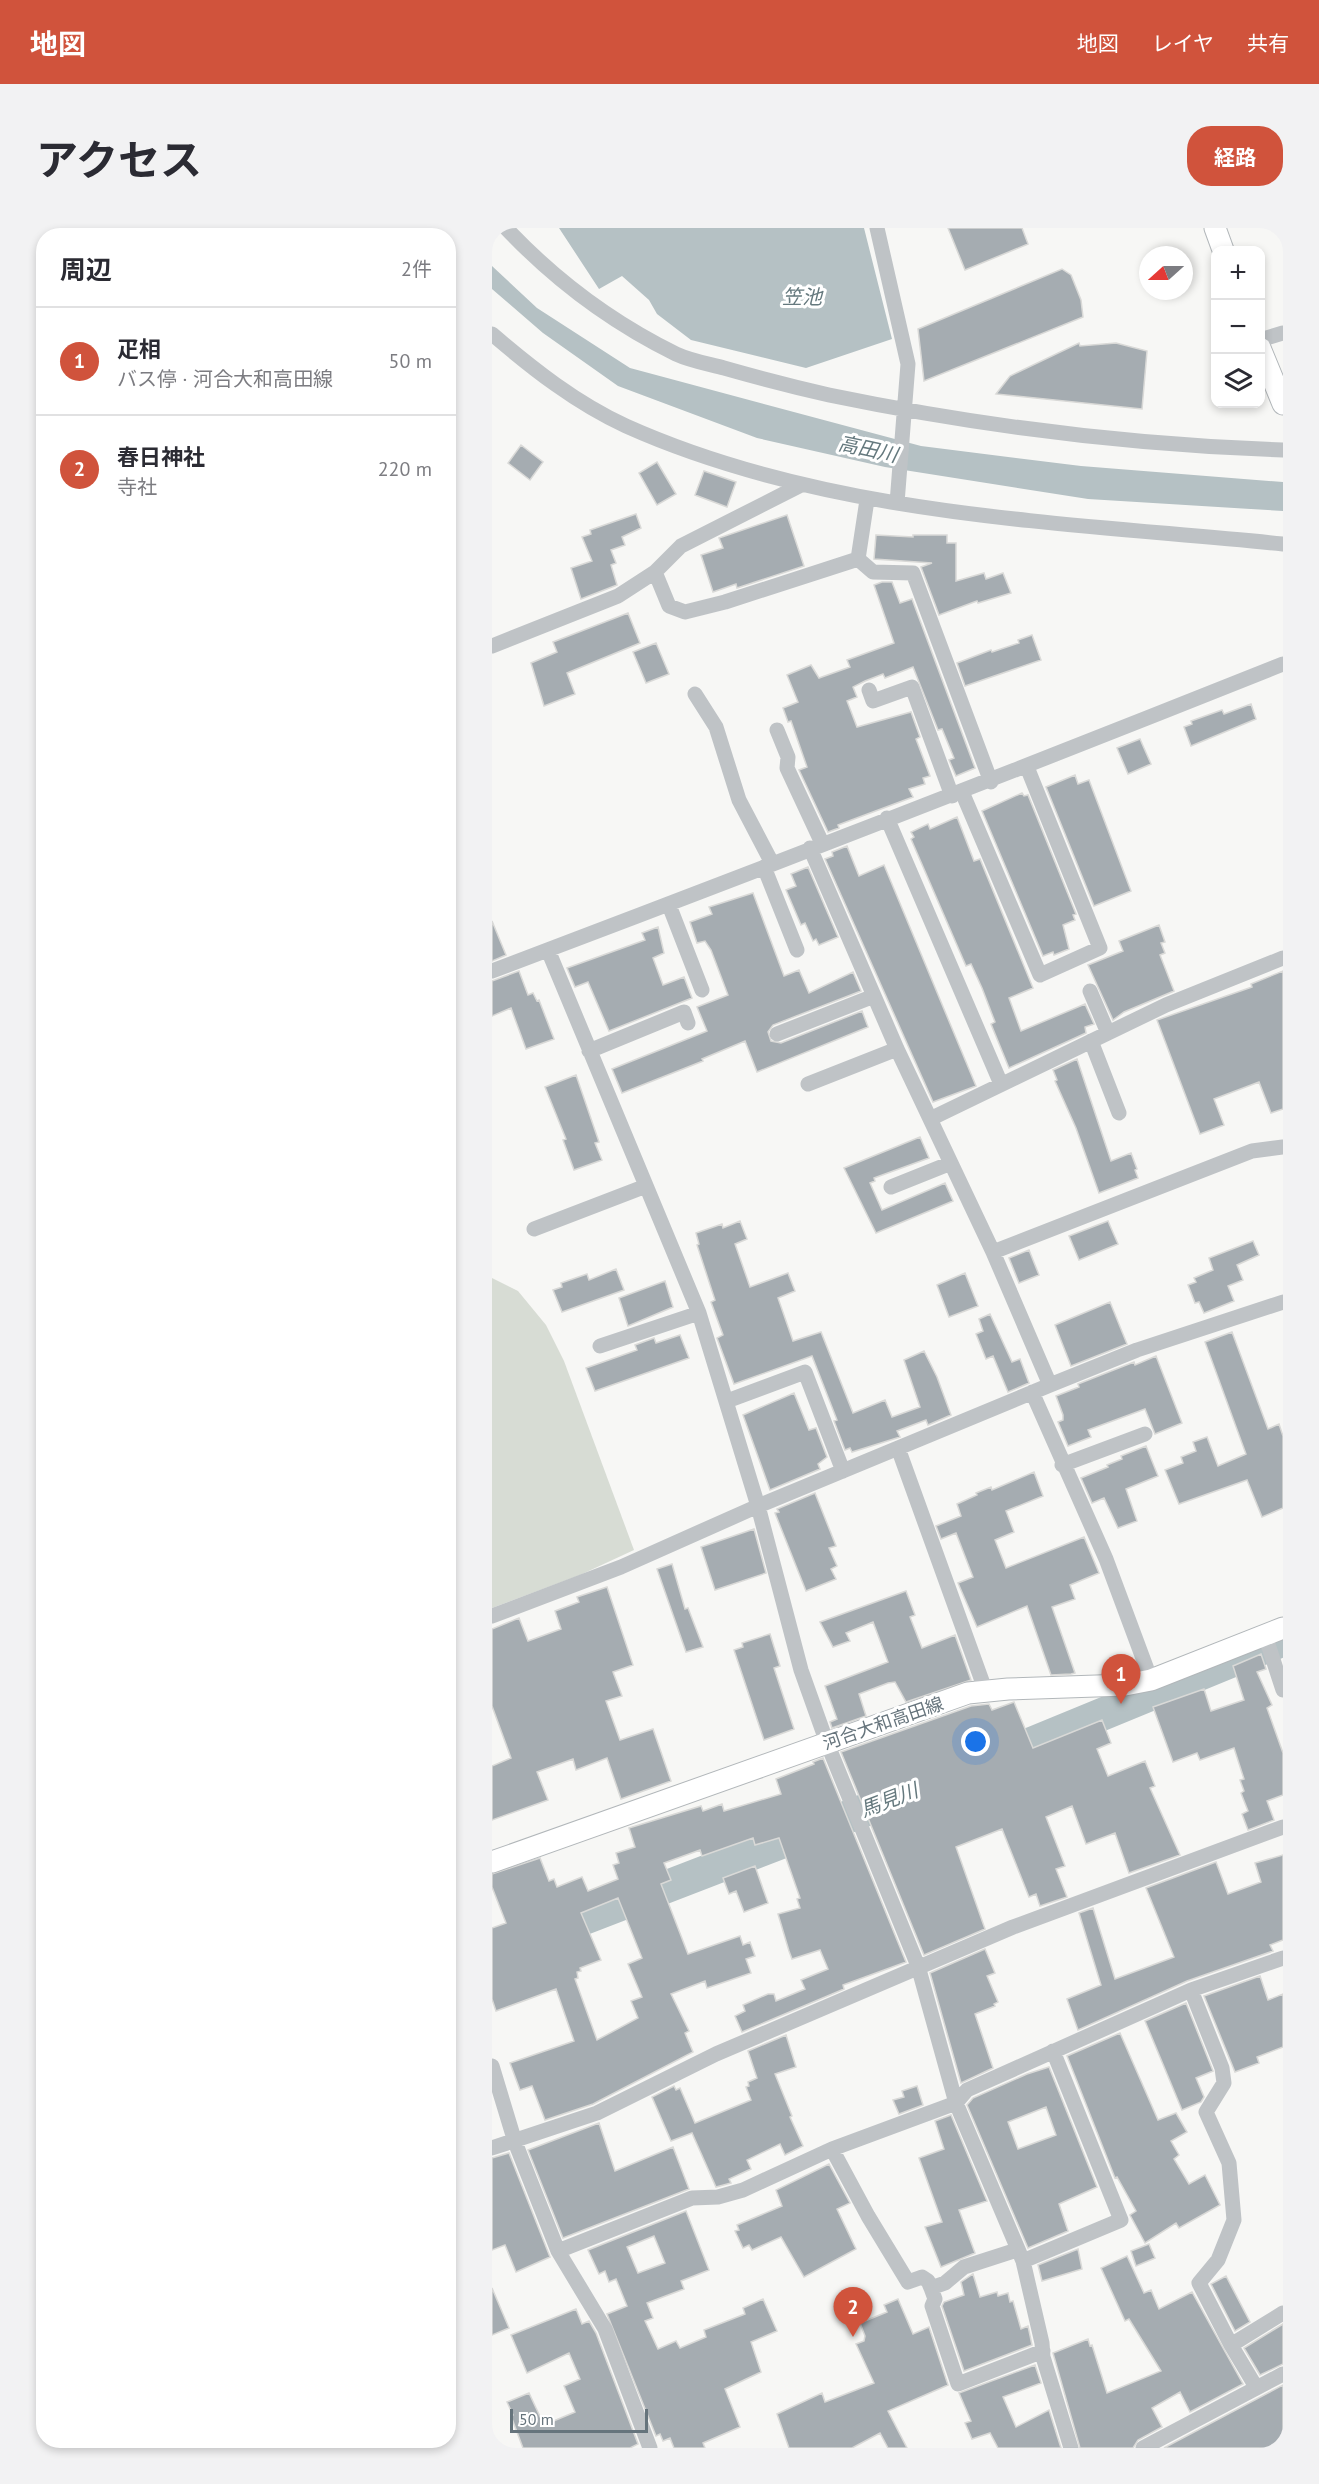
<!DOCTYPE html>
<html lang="ja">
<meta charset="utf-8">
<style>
:root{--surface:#fff;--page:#f2f2f3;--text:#2b2b33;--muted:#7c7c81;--line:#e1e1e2;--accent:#d0533c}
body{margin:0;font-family:"PT Sans","Noto Sans JP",sans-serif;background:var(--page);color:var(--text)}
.controls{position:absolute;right:18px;top:18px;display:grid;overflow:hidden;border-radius:12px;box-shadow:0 3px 9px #0003}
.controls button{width:54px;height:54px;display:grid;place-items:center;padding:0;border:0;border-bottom:2px solid var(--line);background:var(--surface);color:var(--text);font:30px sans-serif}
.compass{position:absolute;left:647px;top:18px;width:54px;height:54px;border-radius:50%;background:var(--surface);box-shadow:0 3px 9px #0003;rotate:249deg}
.scale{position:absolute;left:18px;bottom:15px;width:138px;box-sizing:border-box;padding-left:6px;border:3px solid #66747c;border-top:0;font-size:16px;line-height:21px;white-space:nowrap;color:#66747c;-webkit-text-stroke:4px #fff;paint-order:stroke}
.you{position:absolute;left:484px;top:1514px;width:21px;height:21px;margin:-15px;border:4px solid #fff;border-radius:50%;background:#1a73e8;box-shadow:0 0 0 9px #1a73e833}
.badge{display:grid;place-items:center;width:39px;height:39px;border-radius:50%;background:var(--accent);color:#fff;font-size:20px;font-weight:700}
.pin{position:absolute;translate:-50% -50px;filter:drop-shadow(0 2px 3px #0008)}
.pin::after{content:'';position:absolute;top:32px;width:21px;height:18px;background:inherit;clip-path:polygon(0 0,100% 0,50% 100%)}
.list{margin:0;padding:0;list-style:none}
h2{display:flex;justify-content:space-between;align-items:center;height:78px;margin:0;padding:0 24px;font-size:26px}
h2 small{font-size:20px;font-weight:400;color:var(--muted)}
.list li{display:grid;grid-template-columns:39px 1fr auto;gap:18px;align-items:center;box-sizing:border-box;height:108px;padding:0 24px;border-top:2px solid var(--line)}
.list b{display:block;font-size:22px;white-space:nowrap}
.list p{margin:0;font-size:20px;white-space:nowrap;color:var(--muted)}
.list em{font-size:20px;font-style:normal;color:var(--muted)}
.icon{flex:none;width:33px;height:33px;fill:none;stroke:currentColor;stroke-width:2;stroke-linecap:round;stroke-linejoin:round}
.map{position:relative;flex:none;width:791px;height:2220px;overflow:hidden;border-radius:24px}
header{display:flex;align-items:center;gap:36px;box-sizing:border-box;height:84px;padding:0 30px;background:var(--accent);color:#fff}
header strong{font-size:28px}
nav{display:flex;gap:33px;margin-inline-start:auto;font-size:21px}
.intro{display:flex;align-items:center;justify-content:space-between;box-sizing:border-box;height:144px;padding:0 36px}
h1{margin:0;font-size:42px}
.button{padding:15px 27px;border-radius:24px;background:var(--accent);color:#fff;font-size:21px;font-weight:700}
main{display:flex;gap:36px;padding:0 36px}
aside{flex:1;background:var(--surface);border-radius:24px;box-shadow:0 3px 9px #0003}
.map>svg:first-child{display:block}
.green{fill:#d7dcd4}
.water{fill:#b5c1c4}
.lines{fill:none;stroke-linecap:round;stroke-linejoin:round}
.river{stroke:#b5c1c4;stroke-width:33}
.building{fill:#a5acb1;stroke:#d9d9d7;stroke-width:1.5;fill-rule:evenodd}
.secondary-casing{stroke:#b2b7ba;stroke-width:23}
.street{stroke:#bfc3c6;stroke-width:15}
.secondary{stroke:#fff;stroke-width:21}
.labels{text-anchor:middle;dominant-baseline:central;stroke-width:6;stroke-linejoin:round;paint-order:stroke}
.street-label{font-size:18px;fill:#66747c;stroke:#fff}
.water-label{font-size:20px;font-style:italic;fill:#65797e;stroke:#fff}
</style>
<header>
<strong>地図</strong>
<nav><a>地図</a><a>レイヤ</a><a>共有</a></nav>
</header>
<div class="intro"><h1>アクセス</h1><a class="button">経路</a></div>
<main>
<aside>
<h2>周辺<small>2件</small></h2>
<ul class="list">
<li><span class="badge">1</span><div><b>疋相</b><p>バス停 · 河合大和高田線</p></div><em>50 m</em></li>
<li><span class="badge">2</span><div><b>春日神社</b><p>寺社</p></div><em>220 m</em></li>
</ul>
</aside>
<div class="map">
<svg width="791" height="2220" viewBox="0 0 791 2220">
<rect width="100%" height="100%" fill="#f7f7f5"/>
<path class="green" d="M0,1050l26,13 28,34 18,36 70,189 -54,25 -88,33z"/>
<path class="water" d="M67,0h305l28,111 -86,29 -115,-28 -34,-26 -8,-14 -27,-24 -23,13z
M0,38l45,42 93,60 291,78 160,20 202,16v29l-195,-12 -203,-32 -128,-29 -139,-52 -75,-53 -51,-44z"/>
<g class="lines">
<path class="river" d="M499,1532l292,-120
M0,1726l415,-160"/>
</g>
<path class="building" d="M456,0h74l6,16 -63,26z
M570,41l9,6 10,25 2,17 -159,64 -6,-52z
M587,115l1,3 36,-3 31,8 -5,58 -146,-15 14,-18z
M29,217l22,17 -13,18 -22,-17z
M165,234l19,32 -19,11 -18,-32z
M212,243l32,11 -9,25 -32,-12z
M144,286l5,14 -19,9 3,8 -14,5 5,13 -5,2 6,20 -36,14 -10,-31 21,-7 -10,-24 9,-3 -1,-4z
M295,287l17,51 -67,22 -1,-4 -23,8 -12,-37 22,-7 -4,-10z
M384,307l37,2v-2h34v8h9v38l28,-8 2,6 17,-6 8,20 -33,10 -1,-2 -38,14 -18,-48 11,-4 -58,-4z
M390,354h10l8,21 12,-4 63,169 -19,8 -7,-16 5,-2 -12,-29 -4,1 -25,-63 -28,11 -2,-4 -18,7 -12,6 4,10 -10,4 10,26 54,-15 9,25 -4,2 14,37 -7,2 2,6 -16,5 4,8 -75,28 1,3 -11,4 -29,-62 8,-3 -16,-46 -3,1 -5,-14 15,-6 -11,-27 24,-10 8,13 31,-11 -3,-7 47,-17 -20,-58z
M136,385l12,30 -73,30 8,21 -31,12 -13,-43 26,-11 -4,-10z
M540,407l9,25 -76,26 -8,-23 34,-13 1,2 27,-9 -1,-3z
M164,415l13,31 -23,9 -13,-31z
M759,476l5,15 -65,27 -7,-19 8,-3 -1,-3 31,-11 2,4z
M648,511l11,25 -23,10 -11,-26z
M583,547l3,9 11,-4 42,111 -37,15 -48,-119z
M530,565l2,3 4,-1 48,119 -3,1 2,5 -12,5 6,24 -15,6 -1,-3 -10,4 -61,-145z
M465,589l17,44 6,-2 53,129 -24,10 12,33 64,-27 9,20 -9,3 1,6 -77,35 -18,-44 4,-2 -13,-34 -11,-24 -5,2 -55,-127 3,-2 -3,-5 17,-8 2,5z
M355,618l12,30 25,-11 92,221 -43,16 -108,-243 8,-3 -1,-4z
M316,639l30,70 -19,8 -3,-6 -3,2 -8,-18 -4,2 -15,-35 10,-4 -5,-12z
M261,665l31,83 15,-6 10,23 44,-21 8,19 -88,34 -5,7 3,9 10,2 81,-32 6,16 -111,45 -12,-31 -43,18 1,2 -81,32 -10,-24 95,-38 -10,-24 31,-12 -17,-45 -6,-9 -8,2 -7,-21 22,-8 -3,-7z
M0,693l14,34 -14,6z
M667,697l6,17 -4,1 4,10 -5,2 14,36 -50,21 -11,8 -25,-55 35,-14 -4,-10z
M166,699l6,26 -11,5 10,27 21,-8 8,21 -83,33 -21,-49 -13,5 -8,-19 78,-28 -3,-7z
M27,743l9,24 5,-2 4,8 2,-1 15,39 -28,10 -15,-41 -19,8v-35z
M791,743v138l-12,4 -12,-31 -45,17 10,26 -24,9 -43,-114 95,-33 -1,-3z
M585,831l34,102 20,-8 6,16 -2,1 3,8 -39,15 -23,-65 -21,-47 2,-1 -4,-10z
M84,847l23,67 -4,1 7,17 -28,10 -11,-30 3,-1 -21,-52z
M428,909l9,21 -55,20 1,3 -5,2 12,27 63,-27 8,18 -77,32 -32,-65z
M248,993l7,18 -12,5 15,43 38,-14 7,18 -17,7 15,43 28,-9 32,81 32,-13 7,17 28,-10 -16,-47 20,-9 13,26 14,38 -23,10 -2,-5 -29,11 3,6 -48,15 -2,-4 -5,2 -11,-29 3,-1 -25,-64 -78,28 -17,-46 6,-3 -12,-33 4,-2 -18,-55 2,-1 -3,-11 26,-9 1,4z
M616,993l10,23 -39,16 -10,-24z
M761,1013l6,14 -22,10 6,15 -15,6 6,15 -30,12 -5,-11 -4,1 -7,-18 8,-3 -2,-4 19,-8 -4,-12z
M537,1022l10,25 -20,8 -10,-25z
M124,1041l8,21 -62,22 -9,-22 9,-3 -1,-4 26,-9 2,6z
M473,1045l13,33 -29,11 -12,-32z
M173,1053l8,26 -45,19 -9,-28z
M618,1074l17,42 -56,22 -16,-41z
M498,1086l22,48 8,-3 9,24 -21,9 -15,-36 -7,3 -10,-25 7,-3 -4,-12z
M740,1104l36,97 11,-5 4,12v72l-21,9 -15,-37 -68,24 -14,-34 18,-7 -2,-6 15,-6 -3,-9 14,-5 11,29 28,-12 -41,-112z
M188,1107l9,23 -94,33 -9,-23 51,-18 -2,-5 19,-7 2,5z
M664,1128l26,67 -27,11 -10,-25 -57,21 3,7 -23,9 -10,-24 5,-2v-5l-7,-19 23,-9 -1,-3 56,-22 1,3z
M302,1165l15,37 7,-2 11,29 -9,7 2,5 -50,21 -27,-75z
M654,1218l12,30 -32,13 11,32 -19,7 -14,-30 -12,5 -11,-25 27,-11 -1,-2 15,-6 -1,-3z
M542,1244l9,24 -37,15 8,21 -19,8 11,28 78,-31 15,36 -29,12 5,14 -23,8 23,66 -4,1 -20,1 -24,-69 -50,21 -19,-44 15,-6 -17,-44 -15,6 -5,-13 25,-10 -4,-12 20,-9 -1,-2 15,-6 1,3z
M323,1265l21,53 -7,2 8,18 -6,3 5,10 -30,12 -31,-78 4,-1 -2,-3z
M262,1301l12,44 -51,17 -14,-43z
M180,1336l13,45 3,-1 15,39 -17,5 -29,-83z
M115,1359l26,78 -20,7 9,24 -16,5 14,39 33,-11 18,52 -50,18 -14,-41 -31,12 -3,-11 -36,13 11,28 -56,20v-54l19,-8 -19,-52v-77l27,-11 9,23 33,-12 -6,-18 24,-9 -2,-5z
M414,1363l9,24 -5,2 12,31 33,-13 16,45 -65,22 -11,-20 -7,1 -29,11 7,22 -34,12 -2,-6 7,-3 -12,-33 63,-24 -15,-40 -27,11 4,8 -17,6 -13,-25z
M278,1406l10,32 -6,2 20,61 -30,11 -30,-90 9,-3 -1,-4z
M769,1426l5,15 -9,3 15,33 -5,3 16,45v42l-16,6 7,19 -26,10 -6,-16 6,-3 -7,-18 3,-2 -4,-11 4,-1 -10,-31 -34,12 -3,-7 -24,9 -20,-55 51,-18 7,22 33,-11 -11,-34z
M522,1474l19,46 69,-28 9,23 -14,6 11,27 37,-15 10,25 -5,2 30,67 -51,18 -14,-40 -29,11 -14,-38 -26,11 19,49 -9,3 11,28 -27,9 -4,-12 -7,3 -27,-68 -46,18 29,82 -61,26 -83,-203 130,-46 18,-2 3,6z
M331,1530l83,204 -63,23 1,4 -102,43 -7,-16 10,-5 -2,-6 25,-11h6l2,7 29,-12 -4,-9 27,-11 -8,-19 -28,9 -3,-8 -11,-37 22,-6 -3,-9 3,-1 -21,-60 -24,7 -2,-7 -51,18 -2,-6 -36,13 7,17 -10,4 27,70 52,-18 3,9 7,-3 5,14 -9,3 5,14 -44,15 -2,-7 -34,13 18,37 -4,2 8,19 -100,52 -48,16 -13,-34 -12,4 -10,-27 64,-22 -18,-52 -60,22 -4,-12v-71l14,-5 -14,-36v-13l48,-16 9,23 5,-2 3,8 25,-10 6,14 30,-12 -5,-14 6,-2 -3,-10 19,-6 -6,-19 72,-22 2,5 19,-7 2,7 57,-17 -5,-15 38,-15 -1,-2zM126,1670l24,60 -14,6 14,33 -11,4 7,17 -41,22 -22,-61 3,-1 -1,-6 4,-1 -1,-3 21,-8 -20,-47z
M791,1627v85l-13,5 3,6 -86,30 -109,49 -11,-31 34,-14 -22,-72 14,-5 22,71 59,-22 -28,-69 70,-26 12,32 33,-12 -6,-19z
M263,1638l13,37 -24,9 -8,-21 -7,3 -6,-16z
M493,1721l10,24 -8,3 11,26 -4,2 1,2 -20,8 18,54 -32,15 -31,-110z
M768,1748l8,24 15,-6v53l-26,10 2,6 -24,9 -31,-76z
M694,1775l27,68 -17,7 8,19 -3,5 -19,8 -37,-89z
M628,1805l38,87 18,-7 11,19 -16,9 8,14 -5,4 15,25 16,-9 15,30 -41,23 -3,-5 -31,20 -15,-28 6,-4 -19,-34 -2,1 -48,-122z
M294,1807l10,32 -21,7 17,42 -2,1 13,29 -18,9 -5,-11 -33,16 4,9 -22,10 2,4 -15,4 -24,-54 -21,8 -19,-44 22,-11 2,4 4,-2 15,35 56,-23 -5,-13 3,-1 -1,-4 9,-4 -9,-27z
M557,1839l48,120 -38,17 9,27 -40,17 -61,-143 6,-7 54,-24zM554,1879l10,28 -38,14 -10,-27z
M425,1858l6,19 -24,9 -6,-14 11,-3 -2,-6z
M459,1887l36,86 -28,9 16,43 -34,14 -16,-40 17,-5 -23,-64 25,-9 -9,-28z
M107,1895l16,48 58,-24 16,42 -126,49 -35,-88z
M17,1925l41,104 -34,15 -11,-27 -13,5v-92z
M337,1936l21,39 -13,6 19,40 -52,28 -23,-40 -29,13 -3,-5 -6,3 -8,-17 4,-1 -2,-5 45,-19 -6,-16z
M194,1983l23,59 -28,11 3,8 -37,14 6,15 -8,3 13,28 18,-8 4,7 26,-11 -2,-7 41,-16 -2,-6 20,-9 14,32 -26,11 10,30 -36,17 15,38 -37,16 2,5h-31l-4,-10 -7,3 -3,-7 -4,2 -49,-122 20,-8 -11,-27 -7,3 -4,-11 -6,3 -11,-24zM162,2008l11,27 -27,10 -11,-26z
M657,2016l6,14 -19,8 -5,-15z
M586,2021l4,20 -40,12 -4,-16z
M635,2028l17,37 7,-3 8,19 33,-17 51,92 -53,28 -10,-20 -28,16 10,19 -24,13 -5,8h-53l-27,-95 35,-14 2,7 2,-1 15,48 54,-22 -32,-52 -4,2 -24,-53z
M481,2046l7,23 17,-5 1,4 10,-3 2,9 3,-1 8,28 7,-3 4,19 -68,26 -22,-65 2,-4 20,-7 -3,-13z
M734,2048l24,46 -15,9 -24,-47z
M0,2060l17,40 -17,7z
M406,2071l15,35 16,-7 19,58 -60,26 19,37h-19l-8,-15 -28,15h-63l-12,-34 45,-21 3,9 49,-19 -18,-39 8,-3 1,-5 -5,-13 27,-11 -3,-7z
M84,2081l6,15 7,-3 7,12 42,111 -8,4h-107l-12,-32 2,-1 -6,-13 22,-9 15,32 31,-13 -11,-26 16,-7 -11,-26 -42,20 -16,-38z
M791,2096v40l-23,11 -16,-27z
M543,2137l6,18 -38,14 13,30 33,-17 12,38h-63l-8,-15 -18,6 -7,-16 6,-2 -12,-28z
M791,2157v57l-14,6h-105z"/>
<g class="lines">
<defs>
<path id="secondary" d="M723,0l8,22
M768,120l23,56
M0,1634l476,-169 40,-4 117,-4 26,-5 132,-52"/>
</defs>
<use href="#secondary" class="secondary-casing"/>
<path class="street" d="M14,0c48,51 107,95 170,126 15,7 33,10 48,14 35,10 70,19 105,27 150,31 301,50 454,55
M385,0l31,136 -11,139
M0,106c41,35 84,69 134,92 203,91 439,96 657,118
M768,112l23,-7
M366,331l15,13 40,1 78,209
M366,331l9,-59
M163,344l14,34 16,6 40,-10 133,-43
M0,418l126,-50 37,-24 26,-26 120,-61
M377,462l4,11 39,-14 40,109
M203,466l21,33 23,73 33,63
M285,502l11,27 -1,11 35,75
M470,564l78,183 60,-27 -73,-181
M395,590l114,266
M318,620l87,201 96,203 57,133
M272,639l33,83
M177,677l33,85
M56,722l151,363 59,193 43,164 26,73 91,223 38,137 67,158 19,82 1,14 28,91
M0,743c265,-100 528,-202 791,-307
M598,763l18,42
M285,806l97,-38
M599,813l28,72
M97,823l95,-39 4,11
M316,856l89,-35
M438,891l236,-114 117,-47
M399,959l60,-24
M42,1001l112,-43
M501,1024l259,-101 31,-4
M108,1118l99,-33
M540,1164l74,167 45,121
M235,1173l78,-29 38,99
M406,1220l88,244
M570,1237l83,-31
M0,1388l129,-49 137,-61 292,-121 87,-35 146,-48
M773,1407l18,55
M699,1762l92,-32
M0,1838l23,76 43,109 47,78 45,119
M0,1920l105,-35 119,-59 297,-127 270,-100
M340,1921l36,67 40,66 14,-5 6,4 3,7 14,-5 19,-16 53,-17
M66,2023l134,-53 26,-1 25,-7 89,-41 124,-46 11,-13 224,-100 31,78 2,15 -18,29 23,51 5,57 -16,40 -19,23 32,62 52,-32
M531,2033l98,-41 -68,-169
M439,2060l4,11 -3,7 26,78 85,-33
M739,2117l25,42
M651,2220l140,-74"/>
<use href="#secondary" class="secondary"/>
</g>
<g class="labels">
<g class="street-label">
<text transform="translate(391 1495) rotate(-19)">河合大和高田線</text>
</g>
<g class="water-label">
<text x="310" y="69">笠池</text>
<text transform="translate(376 221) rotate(12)">高田川</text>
<text transform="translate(397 1572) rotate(-21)">馬見川</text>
</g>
</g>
</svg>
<div class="controls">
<button>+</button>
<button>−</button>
<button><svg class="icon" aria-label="layers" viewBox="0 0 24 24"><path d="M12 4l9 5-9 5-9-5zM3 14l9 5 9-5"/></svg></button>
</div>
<svg class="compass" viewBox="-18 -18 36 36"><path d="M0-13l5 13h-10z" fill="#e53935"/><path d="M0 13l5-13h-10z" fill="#7c7c81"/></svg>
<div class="scale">50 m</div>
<div class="you"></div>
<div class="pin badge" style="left:629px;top:1476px">1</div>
<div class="pin badge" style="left:361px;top:2109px">2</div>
</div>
</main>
